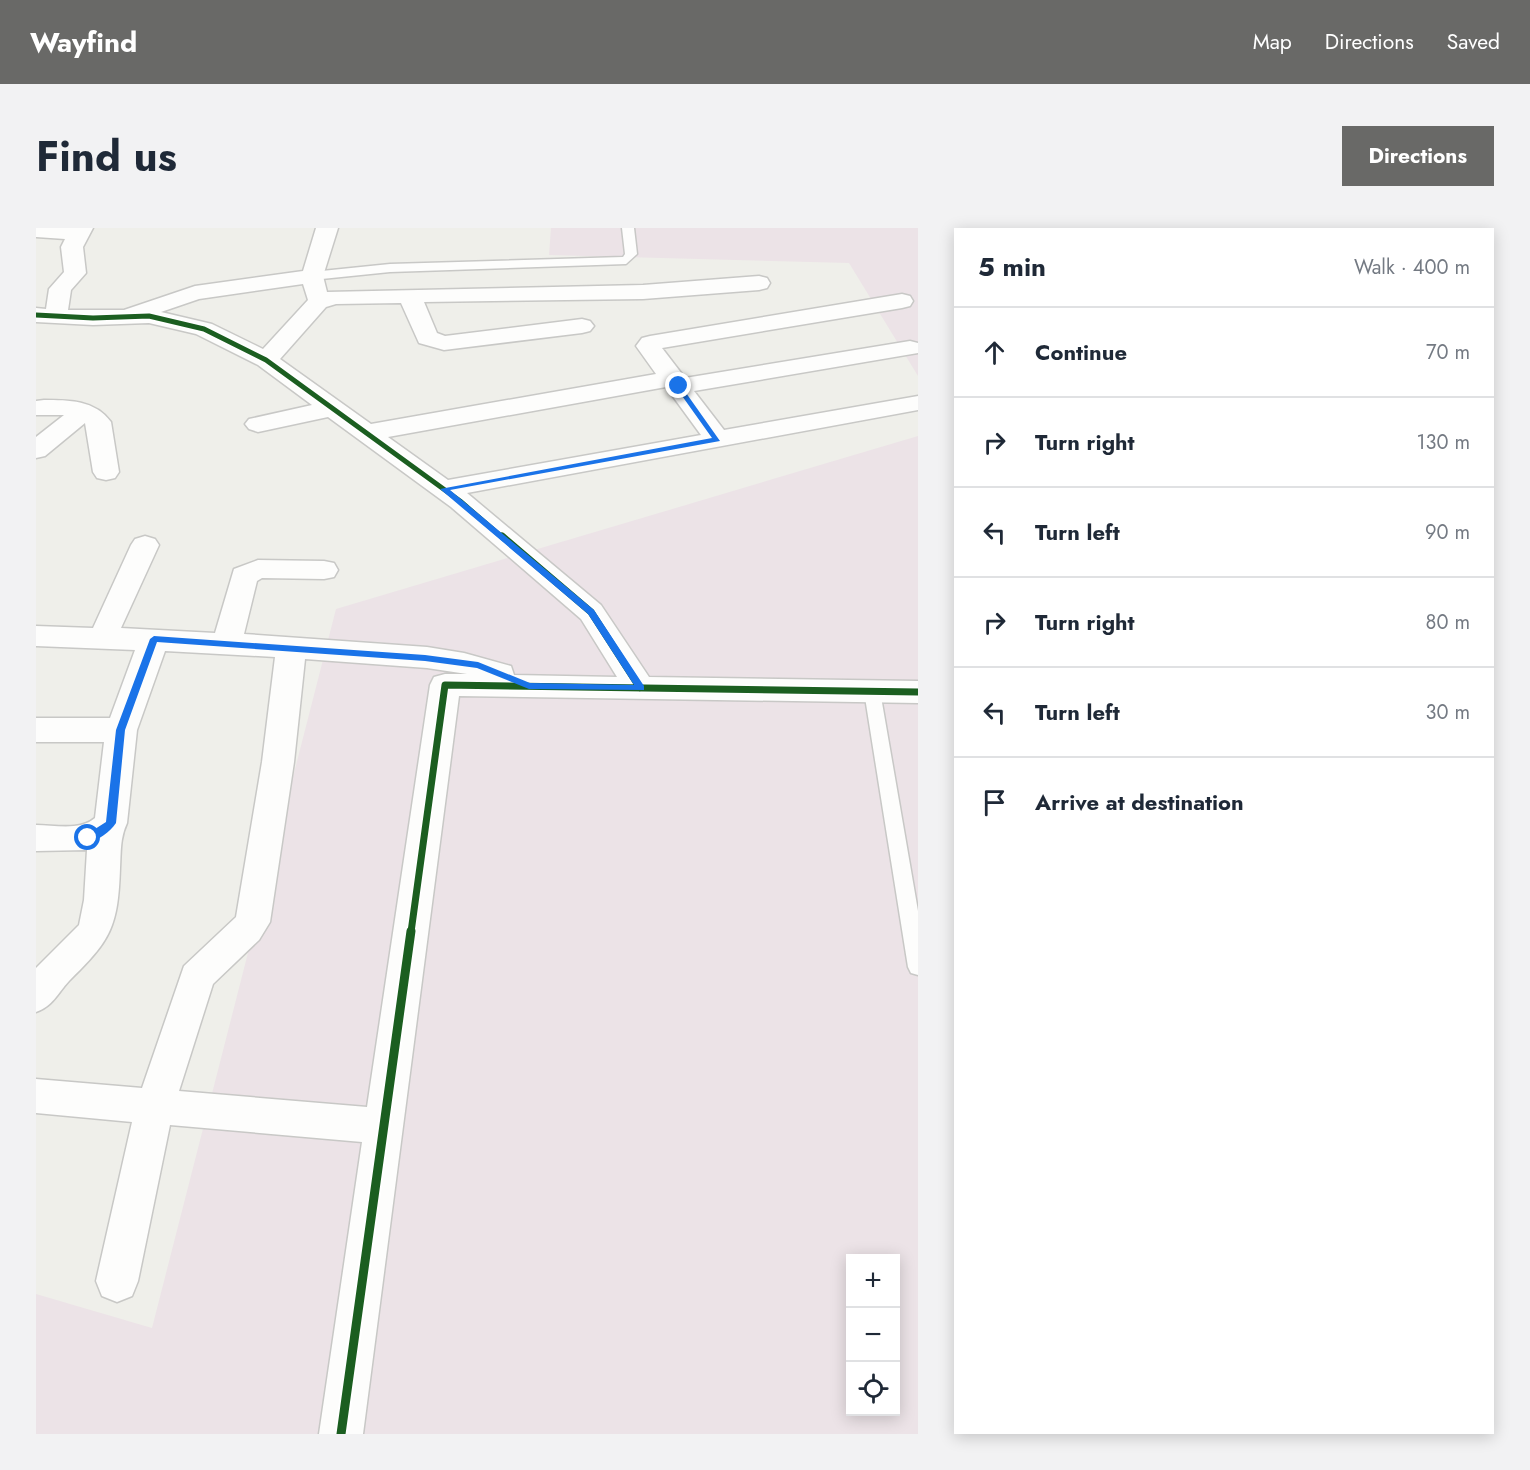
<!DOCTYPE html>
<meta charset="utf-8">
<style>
:root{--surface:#fff;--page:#f2f2f3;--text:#1f2937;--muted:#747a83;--line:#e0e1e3;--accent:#696967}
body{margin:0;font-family:Jost,sans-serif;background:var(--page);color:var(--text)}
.controls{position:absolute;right:18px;bottom:18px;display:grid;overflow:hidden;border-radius:0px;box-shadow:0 3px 15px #0003}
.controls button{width:54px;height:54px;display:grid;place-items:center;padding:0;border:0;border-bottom:2px solid var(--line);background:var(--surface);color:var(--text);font:30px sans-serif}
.stop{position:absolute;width:18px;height:18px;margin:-14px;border:4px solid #1a73e8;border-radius:50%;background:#fff}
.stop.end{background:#1a73e8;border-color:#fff;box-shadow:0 2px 6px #0008}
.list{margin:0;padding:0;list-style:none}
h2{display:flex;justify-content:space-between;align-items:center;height:78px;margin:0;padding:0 24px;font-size:26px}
h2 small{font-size:20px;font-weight:400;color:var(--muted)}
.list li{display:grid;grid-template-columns:39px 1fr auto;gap:18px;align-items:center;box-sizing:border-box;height:90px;padding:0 24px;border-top:2px solid var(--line)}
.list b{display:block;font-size:22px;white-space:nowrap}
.list em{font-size:20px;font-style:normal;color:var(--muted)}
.icon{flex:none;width:33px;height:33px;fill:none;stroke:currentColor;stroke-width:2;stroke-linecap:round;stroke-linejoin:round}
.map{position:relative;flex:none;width:882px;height:1206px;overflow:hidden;border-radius:0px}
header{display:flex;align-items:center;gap:36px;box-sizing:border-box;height:84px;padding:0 30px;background:var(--accent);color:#fff}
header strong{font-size:28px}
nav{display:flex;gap:33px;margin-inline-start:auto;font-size:21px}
.intro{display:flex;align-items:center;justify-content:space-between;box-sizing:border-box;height:144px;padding:0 36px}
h1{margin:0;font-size:42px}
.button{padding:15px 27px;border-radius:0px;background:var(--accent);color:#fff;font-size:21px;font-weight:700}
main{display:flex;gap:36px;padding:0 36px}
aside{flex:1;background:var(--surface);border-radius:0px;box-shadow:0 3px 15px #0003}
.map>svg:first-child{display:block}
.industrial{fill:#ece3e7;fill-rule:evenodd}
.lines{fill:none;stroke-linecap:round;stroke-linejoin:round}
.lane-casing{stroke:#c8c8c6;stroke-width:3}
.street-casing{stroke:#c8c8c6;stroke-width:3}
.lane{fill:#fdfdfc;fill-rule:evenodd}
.street{fill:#fdfdfc;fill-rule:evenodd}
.cycleway-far2-casing{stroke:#fff;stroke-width:8}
.cycleway-far1-casing{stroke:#fff;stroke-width:10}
.cycleway-casing{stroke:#fff;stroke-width:13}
.cycleway-far2{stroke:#1b5e20;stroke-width:5}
.cycleway-far1{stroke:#1b5e20;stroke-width:7}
.cycleway{stroke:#1b5e20;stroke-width:9}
.route{fill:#1a73e8}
</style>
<header>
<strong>Wayfind</strong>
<nav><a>Map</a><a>Directions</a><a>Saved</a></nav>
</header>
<div class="intro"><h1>Find us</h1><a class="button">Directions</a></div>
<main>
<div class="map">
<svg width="882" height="1206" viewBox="0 0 882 1206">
<rect width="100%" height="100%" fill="#efefea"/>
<path class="industrial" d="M515,0h367v148l-69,-113 -300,-8z
M882,208v998h-882v-140l116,34 184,-719zM814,1030h46v154h-46z"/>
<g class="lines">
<defs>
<path id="lane" d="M586,0h12l3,26 -11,10 -236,8 -78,8 -6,-4 6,-4 78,-8 233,-7 2,-3z
M836,457l8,6 38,220v64l-7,-2 -3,-6 -44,-276z"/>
<path id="street" d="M0,0h57l-10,19 3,26 -15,17 -3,20h56l71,-24 108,-15 13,-43h22l-15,48 4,16 316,-7 116,-9 8,2 3,5 -3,5 -8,2 -116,9 -219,3 13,31 8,3 137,-17 8,2 4,5 -4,5 -8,2 -138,17 -25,-7 -18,-40 -65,1 -10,3 -46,52 91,65 285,-50 -20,-28 6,-8 8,-2 252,-42 8,2 3,5 -3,5 -8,2 -240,40 23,30 225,-37 8,2v10l-224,38 30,39 194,-34v14l-451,83 134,112 48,72 269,4v22l-459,-7 -96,738h-44l43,-292 -192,-17 -32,156 -6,15 -15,6 -15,-6 -6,-15 36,-159 -96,-9v-34l106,9 42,-122 52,-49 26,-155 13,-105 -110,-6 -28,79 -10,93c-7,15 -6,28 -7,45 -2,59 -9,72 -51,113 -12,13 -16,25 -33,31v-44l43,-43 5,-25 3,-50 -51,1v-26c19,0 44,6 59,-7l9,-76h-68v-24h74l25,-68 -99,-4v-20l57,2 38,-83 4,-6 10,-3 10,3 4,6 -38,83 94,5 19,-64 24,-9 66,1 10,2 4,7 -4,7 -10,2 -62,-1 -5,3 -13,53 183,13 37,6 47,13 3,9 103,2 -36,-58 -130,-112 -123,-90 -70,15 -9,-3 -4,-5 4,-5 63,-14 -54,-40 -62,-31 -47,-11 -56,2 -57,-3v-14l10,1 3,-20 15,-17 -3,-25 4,-8 -29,-2zM267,56l5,16 -45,49 -51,-25 -51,-12 38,-13zM630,159l35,48 -253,45 -60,-43zM269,431l122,9 40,6h-22l-11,3 -4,8 -63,422 -188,-16 34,-107 46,-44 11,-18 24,-160z
M8,172c25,0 51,0 67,22l8,50 -4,6 -9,2 -9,-2 -4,-6 -8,-49 -40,33 -9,2v-21l28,-22h-28v-14z"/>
</defs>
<use href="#lane" class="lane-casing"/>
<use href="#street" class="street-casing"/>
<use href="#lane" class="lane"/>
<use href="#street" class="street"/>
<defs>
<path id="cycleway-far2" d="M0,87l57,3 56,-2 55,13 62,31 194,141 43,37"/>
<path id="cycleway-far1" d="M466,308l89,76 49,76
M375,704l34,-247 473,7"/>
<path id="cycleway" d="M305,1206l70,-503"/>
</defs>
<use href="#cycleway-far2" class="cycleway-far2-casing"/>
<use href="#cycleway-far1" class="cycleway-far1-casing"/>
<use href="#cycleway" class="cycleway-casing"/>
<use href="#cycleway-far2" class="cycleway-far2"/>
<use href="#cycleway-far1" class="cycleway-far1"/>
<use href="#cycleway" class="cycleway"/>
</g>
<path class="route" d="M643,155l41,58 -270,49 144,120 50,76v4l-115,-1 -52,-21 -52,-7 -268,-19 -32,88 -9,93c-7,10 -20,20 -32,18v-5l22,-14 10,-92 34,-91 4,-3 271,19 53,7 52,21 104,2 -46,-71 -148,-125 272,-51 -37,-52z"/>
</svg>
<div class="controls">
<button>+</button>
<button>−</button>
<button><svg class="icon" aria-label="locate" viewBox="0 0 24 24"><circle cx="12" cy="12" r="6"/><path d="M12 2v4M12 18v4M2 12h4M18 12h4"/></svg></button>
</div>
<div class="stop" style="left:52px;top:610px"></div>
<div class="stop end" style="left:643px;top:158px"></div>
</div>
<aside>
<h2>5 min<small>Walk · 400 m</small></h2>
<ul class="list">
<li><svg class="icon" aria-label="ahead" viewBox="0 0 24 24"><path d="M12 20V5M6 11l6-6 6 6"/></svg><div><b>Continue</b></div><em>70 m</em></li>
<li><svg class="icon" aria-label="right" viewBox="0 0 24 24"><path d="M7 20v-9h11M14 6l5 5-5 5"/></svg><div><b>Turn right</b></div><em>130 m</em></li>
<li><svg class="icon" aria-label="left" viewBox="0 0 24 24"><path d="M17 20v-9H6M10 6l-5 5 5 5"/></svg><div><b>Turn left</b></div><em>90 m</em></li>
<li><svg class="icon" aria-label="right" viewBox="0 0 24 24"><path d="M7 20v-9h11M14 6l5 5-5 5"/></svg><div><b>Turn right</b></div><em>80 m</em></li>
<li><svg class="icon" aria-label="left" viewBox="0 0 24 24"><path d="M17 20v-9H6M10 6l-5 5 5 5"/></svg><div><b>Turn left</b></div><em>30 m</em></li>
<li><svg class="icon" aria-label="arrive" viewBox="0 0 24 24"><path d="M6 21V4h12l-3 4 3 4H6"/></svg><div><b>Arrive at destination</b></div></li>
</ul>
</aside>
</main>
